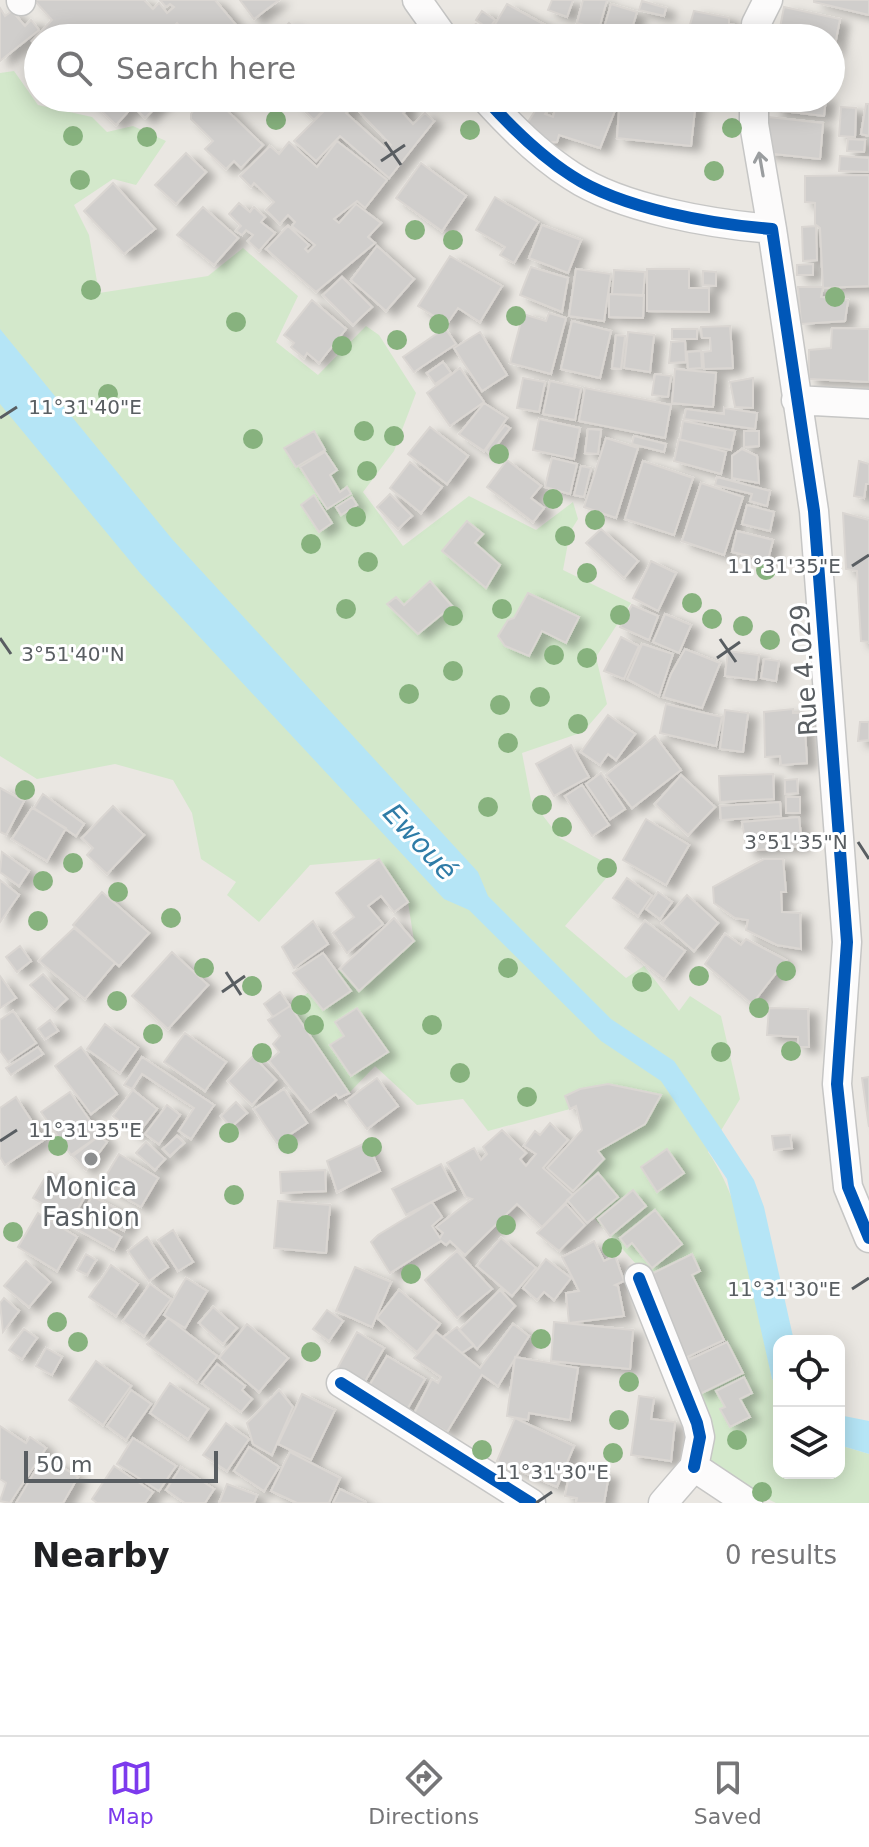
<!DOCTYPE html>
<meta charset="utf-8">
<style>
:root{--surface:#fff;--page:#f6f6f6;--text:#202124;--muted:#757577;--line:#e0e0e0;--accent:#7c3aed}
body{margin:0;font-family:"DejaVu Sans",sans-serif;background:var(--page);color:var(--text)}
.controls{position:absolute;right:24px;bottom:24px;display:grid;overflow:hidden;border-radius:16px;box-shadow:0 4px 20px #0003}
.controls button{width:72px;height:72px;display:grid;place-items:center;padding:0;border:0;border-bottom:2px solid var(--line);background:var(--surface);color:var(--text);font:40px sans-serif}
.scale{position:absolute;left:24px;bottom:20px;width:194px;box-sizing:border-box;padding-left:8px;border:4px solid #595e62;border-top:0;font-size:22px;line-height:28px;white-space:nowrap;color:#595e62;-webkit-text-stroke:6px #fff;paint-order:stroke}
.list{margin:0;padding:0;list-style:none}
h2{display:flex;justify-content:space-between;align-items:center;height:104px;margin:0;padding:0 32px;font-size:34px}
h2 small{font-size:26px;font-weight:400;color:var(--muted)}
.icon{flex:none;width:44px;height:44px;fill:none;stroke:currentColor;stroke-width:2;stroke-linecap:round;stroke-linejoin:round}
.map{position:relative;flex:none;width:869px;height:1503px;overflow:hidden}
.search{position:absolute;background:var(--surface);box-shadow:0 4px 20px #0003;left:24px;right:24px;top:24px;height:88px;display:flex;align-items:center;gap:20px;box-sizing:border-box;padding:0 28px;border-radius:44px;color:var(--muted);font-size:30px}
.sheet{height:232px;background:var(--surface)}
nav{display:flex;justify-content:space-around;align-items:center;box-sizing:border-box;height:112px;border-top:2px solid var(--line);background:var(--surface);font-size:22px;color:var(--muted)}
nav a{display:grid;justify-items:center;gap:4px}
nav .on{color:var(--accent)}
.map>svg:first-child{display:block}
.green{fill:#d3e8cb}
.water{fill:#b5e5f6}
.building{fill:#d0cecc;stroke:#dad6d2;stroke-width:2;filter:url(#shadow)}
.lines{fill:none;stroke-linecap:round;stroke-linejoin:round}
.street-casing{stroke:#c6c6c5;stroke-width:31}
.street{stroke:#fcfbfb;stroke-width:28}
.cycleway-casing{stroke:#fff;stroke-width:17}
.cycleway{stroke:#0057b8;stroke-width:12}
.tree{fill:#87b27e}
.oneway{stroke:#9a9d9f}
.ticks{fill:none;stroke:#595e62;stroke-width:3}
.poi-dot{fill:#8c8e8f;stroke:#fff;stroke-width:3}
.labels{text-anchor:middle;dominant-baseline:central;stroke-width:6;stroke-linejoin:round;paint-order:stroke}
.street-label{font-size:26px;fill:#595e62;stroke:#fff}
.poi-label{font-size:26px;fill:#595e62;stroke:#fff}
.water-label{font-size:28px;font-style:italic;fill:#2f7ca7;stroke:#fff}
.ticks-label{font-size:20px;text-anchor:middle;fill:#595e62;stroke:#fff;stroke-width:6;stroke-linejoin:round;paint-order:stroke}
</style>
<div class="map">
<svg width="869" height="1503" viewBox="0 0 869 1503">
<defs>
<filter id="shadow"><feDropShadow dx="9" dy="5" stdDeviation="4" flood-color="#0004"/></filter>
</defs>
<rect width="100%" height="100%" fill="#eae7e2"/>
<path class="green" d="M14,71l24,34 54,12 15,15 26,-6 33,15 -30,44 -23,-6 -39,26 15,30 10,58 109,-17 35,-28 55,48 -22,46 42,33 48,-49 13,9 37,58 -22,58 -31,41 40,54 66,-50 67,34 37,-28 5,17 -8,13 -7,38 68,33 -35,54 11,47 -24,28 -61,21 9,47 29,38 55,30 -50,58 61,52 18,-12 35,45 11,-15 31,20 19,83 -32,53c42,61 49,154 64,227l7,9v85h60v-28l30,9v49h-93l-88,-43 12,-66 42,-21 -50,-98 8,-5 -9,-16 -44,22 -74,-81 31,-36 -6,-8 47,-27 15,-29 -80,-6 -15,8 5,12 -82,22 -25,-32 -46,6 -42,-39 -26,27 -59,-87 50,-37 19,22 55,-50 -6,-39 -29,-43 -69,6 -51,57 -32,-27 9,-13 -35,-23 -9,-46 -19,-33 -58,-16 -78,15 -37,-23v-683z"/>
<path class="water" d="M0,329l172,210 306,333 10,24 123,123 63,42 47,68 33,51 10,27 30,134h-15v47l-7,-9 -45,-200 -66,-98 -60,-40 -132,-131 -25,-11 -304,-326 -140,-169z
M839,1415l30,6v33l-30,-9z"/>
<path class="building" d="M34,0h110l9,9 6,-6 8,10 7,-6 -4,-3 -4,3 -6,-7h55l32,38h-58l-12,-15 -15,15h-124v10l-6,-7 20,-21z
M240,0h39l-25,19z
M552,0h21l-6,17 -19,-7z
M583,0h24l-8,29 -22,-6z
M814,0h55v15l-55,-13z
M642,1l24,7 -2,8 -25,-6z
M507,4l49,27 -4,7h-65z
M611,4l26,8 -8,26h-28z
M784,7l56,12 -6,31h-3v-12h-53z
M0,8l5,8 7,-5 13,15 6,-6 8,10 -39,31z
M482,11l13,9 -6,9 -13,-9z
M694,11l35,7v6l6,1 -2,13h-47z
M289,23l17,15h-31z
M476,24l9,12 -21,2 -2,-3z
M88,98h77l-20,20 -12,-12 -17,19z
M203,98h11l49,47 -22,23 -7,-7 -8,8 -21,-20 8,-8 -22,-22v-5z
M303,98h28l2,2 -19,20 -17,-17z
M346,98h53l10,10 -6,5 10,11 12,-11 9,8 -45,57 -49,-42 -24,25 -22,-20 39,-39 6,4 5,-5 7,7 -5,5 40,36 5,-4z
M558,98h62l-20,50 -41,-13 -2,7 -25,1 -6,-18 13,-20 9,4 -3,5 8,3z
M620,98l76,2 -5,46 -74,-8z
M776,98h50l-2,18 -49,-6z
M866,104h3v32l-8,-2z
M841,107l15,1 -1,29 -16,-1z
M768,117l55,6 -3,36 -55,-6z
M848,139l17,1 -1,12 -17,-1z
M337,141l50,39 -22,28 -8,-7 -23,18 5,4 17,-19 25,19 -13,14 7,6 -59,49 -50,-43 22,-23 21,19 -4,4 3,3 7,-7 -23,-19 3,-4 -7,-7 -8,9 -14,-14 8,-8 -20,-19 -3,4 -11,-11 30,-30 9,8 10,-12 28,25z
M186,153l20,19 -30,32 -21,-19z
M840,156l29,2v14l-30,-1z
M421,163l45,33 -24,35 -46,-33z
M869,175v111l-46,2 -3,-60 -5,-4v-21l-10,-1v-26z
M113,183l42,46 -31,25 -40,-43z
M495,197l43,25 -24,41 -14,-8 5,-8 -29,-17z
M239,203l11,9 4,-5 11,10 -4,5 14,11 -16,18 -11,-10 5,-6 -7,-5 -4,5 -6,-4 5,-5 -12,-12z
M203,207l35,31 -24,27 -37,-30z
M542,225l39,15 -13,33 -39,-15z
M816,226l1,34 -14,1 -1,-34z
M377,246l37,33 -28,32 -35,-31z
M450,256l52,30 -22,36 -22,-14 -11,16 -29,-18z
M813,264v11h-16v-10z
M531,267l37,11 -6,34 -42,-17z
M576,269l35,5 -7,47 -35,-5z
M647,269h42v19h20v24l-62,-1z
M614,270l31,2 -2,24 -31,-2z
M703,271l13,1v14l-13,-1z
M342,277l30,30 -19,18 -30,-30z
M798,287h25l-2,10 27,3 -3,21 -44,3z
M609,294l35,1 -1,23 -34,-1z
M312,300l34,29 -27,34 -12,-10 -3,5 -13,-11 3,-4 -10,-8z
M549,313l17,5 -15,56 -41,-11 13,-49 23,7z
M572,321l39,10 -11,47 -39,-9z
M730,326l3,42 -29,1 -1,-17 8,-1 -1,-13h-8l-1,-11z
M445,328l11,16 -42,28 -11,-15z
M832,328l37,1v53l-60,-3v-29l22,-2z
M672,329h25v10h-25z
M480,332l27,43 -25,16 -28,-43z
M628,332l26,3 -4,37 -26,-4z
M616,335l9,1 -4,33 -9,-1z
M685,341l1,21 -17,1 2,-21z
M701,351l1,17 -14,1 -1,-17z
M443,362l8,11 -16,11 -8,-11z
M460,368l24,34 -34,24 -23,-33z
M675,369l41,4 -3,34 -41,-4z
M655,374l16,2 -3,21 -16,-2z
M523,378l22,4 -6,30 -22,-4z
M753,378v30l-18,-1 -5,-25z
M550,381l31,7 -6,32 -32,-6z
M585,388l86,17 -6,33 -86,-17z
M484,403l23,15 -23,33 -25,-17z
M724,408l33,5 -2,16 -71,-10 2,-10 38,5z
M539,419l41,9 -6,31 -41,-9z
M683,421l52,10 -4,19 -51,-10z
M505,425l5,3 -20,26 -4,-4z
M430,427l38,29 -21,28 -39,-30z
M588,429l13,1 -3,24 -13,-1z
M314,431l11,19 -29,17 -12,-19z
M744,431h15v15l-15,1z
M634,436l32,8 -2,8 -32,-8z
M606,438l32,10 -22,70 -32,-11z
M679,439l47,13 -5,22 -47,-13z
M742,449l15,7 2,27 -27,-5v-22z
M325,452l12,18 -7,5 10,17 7,-5 4,7 -24,15 -27,-42z
M552,458l25,6 -7,30 -25,-7z
M507,460l34,26 -10,12 13,10 -11,14 -46,-35z
M643,461l50,17 -19,57 -49,-16z
M859,461l10,3v20h-3l-2,14 -10,-2z
M410,462l32,25 -21,26 -31,-25z
M581,466l10,2 -7,29 -10,-2z
M717,477l53,14 -3,15 -17,-5 2,-7 -37,-9z
M701,483l42,14 -19,58 -42,-14z
M390,494l22,22 -14,13 -21,-22z
M314,495l18,28 -13,9 -18,-27z
M352,497l5,8 -16,10 -5,-8z
M747,505l27,7 -4,19 -28,-7z
M843,513l26,7v122l-8,-1 -4,-70 -11,-2z
M467,521l16,13 -8,9 25,22 -14,23 -44,-37z
M601,529l37,32 -14,17 -38,-35z
M737,531l36,9 -5,20 -36,-8z
M651,561l25,12 -18,38 -25,-13z
M430,581l22,25 -34,28 -31,-30 9,-7 8,8z
M528,593l51,24 -13,26 -24,-12 -13,25 -24,-10 -7,-10 10,-16 6,-2z
M632,605l26,11 -9,24 -29,-13z
M665,614l26,11 -12,28 -26,-11z
M621,637l18,9 -15,33 -20,-8z
M642,644l31,10 -14,42 -32,-17z
M685,649l35,14 -18,45 -39,-11 8,-23z
M728,651l31,4 -3,25 -31,-4z
M764,659l15,2 -3,20 -15,-3z
M666,704l56,13 -6,29 -56,-13z
M793,709v4h11l3,50 -26,2 -1,-9 -15,1 -1,-45z
M725,710l23,3 -5,39 -23,-3z
M608,715l27,19 -19,26 -8,-6 -8,11 -19,-13z
M860,722h9v18l-11,1z
M655,736l26,34 -49,38 -26,-33z
M571,745l18,32 -35,19 -18,-32z
M601,773l24,36 -15,10 -24,-35z
M773,774l1,25 -54,3 -1,-26z
M681,775l34,32 -27,28 -33,-31z
M797,779l1,14 -13,1v-14z
M582,785l27,40 -17,11 -27,-40z
M0,788l24,13 -18,34 -6,-3z
M43,794l41,30 -8,12 -42,-28z
M786,797h14v16h-14z
M780,802l1,14 -60,4 -1,-14z
M113,806l31,29 -37,39 -20,-19 6,-7 -11,-10z
M32,808l34,20 -19,33 -35,-22z
M799,817l3,29 -55,5 -5,-29z
M646,819l43,26 -23,40 -43,-25z
M2,852l27,19 -10,15 -19,-14z
M379,859l29,43 -14,10 -13,-16 -13,10 15,18 -36,29 -14,-20 21,-16 -18,-24z
M764,859h19l3,33h-5l1,20 18,1 1,36 -24,-4 -31,-15 2,-10 -13,-2 -21,-15 -1,-16z
M627,878l25,18 -14,20 -25,-18z
M0,880l19,15 -19,27z
M102,892l47,41 -30,33 -46,-41z
M658,892l14,10 -12,17 -14,-10z
M687,895l31,28 -24,28 -32,-28z
M394,918l20,23 -55,50 -19,-22z
M313,921l15,23 -34,24 -12,-21z
M645,921l40,30 -21,28 -39,-31z
M74,928l41,35 -30,36 -46,-38z
M725,934l16,11 5,-6 40,21 -34,44 -47,-40z
M20,946l11,15 -14,11 -11,-15z
M172,952l36,33 -40,44 -36,-33z
M323,953l28,38 -28,19 -30,-37z
M43,974l24,25 -12,11 -25,-25z
M0,976l16,22 -16,10z
M280,992l10,14 -17,11 -9,-13z
M290,1006l59,87 -10,5 -3,-4 -26,18 -41,-51 10,-9 -6,-8 7,-8 -12,-16z
M357,1008l31,44 -37,24 -21,-31 14,-9 -9,-14z
M769,1008l39,1 1,38h-11v-10l-31,-2z
M13,1011l23,32 -28,19 -8,-11v-31z
M50,1020l8,11 -13,8 -7,-10z
M105,1024l33,24 -18,25 -33,-24z
M185,1033l41,29 -21,29 -41,-29z
M38,1047l5,7 -32,21 -5,-7z
M81,1047l36,47 -26,20 -36,-48z
M253,1056l23,24 -24,25 -24,-24z
M142,1057l72,48 -23,34 -12,-8 15,-23 -52,-34 -10,15 -8,-4z
M869,1077v50l-7,-49z
M377,1078l21,28 -31,23 -21,-28z
M608,1084l53,11 -16,29 -47,27 6,8 -31,32 -26,-23 35,-38 -6,-24 -6,3 -5,-13 15,-7z
M284,1089l23,34 -30,20 -23,-34z
M133,1090l24,19 -20,26 -24,-19z
M70,1092l30,43 -29,20 -30,-43z
M16,1097l28,43 -39,25 -5,-8v-49z
M236,1102l11,11 -16,14 -10,-11z
M167,1105l13,10 -21,29 -14,-10z
M550,1123l18,17 -25,28 30,27 -31,32 -25,-23 -52,51 -15,-14 -4,4 -5,-4 -51,32 -19,-31 7,-7 54,-33 10,15 -10,9 8,12 3,-5 -7,-6 36,-28 -6,-2 -19,-34 27,-15 7,12 6,-6 -4,-7 19,-17 24,23 -6,6 6,7 10,-12 -12,-8 11,-15 5,4z
M790,1135l2,13 -18,2 -2,-14z
M99,1136l8,6 -21,28 -13,-14z
M177,1136l7,7 -14,13 -7,-7z
M146,1142l19,17 -10,11 -19,-17z
M367,1142l13,29 -43,21 -10,-31z
M667,1149l17,24 -27,19 -16,-25z
M119,1154l39,24 -17,29 -40,-23z
M441,1164l14,26 -49,25 -14,-26z
M325,1170l1,21 -45,2 -1,-21z
M49,1171l38,22 -16,28 -38,-23z
M598,1173l20,24 -31,26 -20,-23z
M633,1190l13,16 -36,30 -12,-17z
M92,1196l39,20 -7,15 -40,-20z
M278,1201l52,4 -4,48 -52,-5z
M566,1204l19,21 -26,26 -22,-18z
M655,1210l27,34 -30,24 -20,-25 -5,4 -7,-9z
M38,1213l39,24 -20,34 -39,-24z
M82,1214l39,23 -7,13 -39,-22z
M173,1230l20,32 -15,9 -20,-31z
M147,1237l21,30 -19,14 -21,-30z
M501,1238l35,30 -24,28 -35,-30z
M594,1241l10,20 11,-5 9,25 -9,4 3,1 6,30 -55,7 -3,-30 13,-2 -17,-34z
M457,1251l35,38 -35,29 -32,-38z
M86,1254l10,6 -9,15 -10,-5z
M692,1254l8,17 -8,4 32,65 -41,19 -36,-83z
M546,1259l25,19 -17,22 -10,-8 -7,8 -14,-12z
M26,1261l24,21 -21,25 -25,-21z
M111,1265l27,19 -22,32 -27,-19z
M355,1267l36,15 -19,45 -36,-16z
M186,1278l21,13 -22,37 -21,-13z
M150,1284l21,15 -27,37 -21,-15z
M399,1290l41,34 -23,28 -40,-34z
M500,1290l15,16 -38,43 -18,-19z
M4,1298l15,13 -16,21 -3,-29z
M213,1307l24,21 -14,16 -24,-21z
M327,1310l16,11 -14,20 -16,-12z
M168,1318l49,38 -20,26 -50,-38z
M554,1322l79,8 -3,39 -79,-8z
M247,1324l41,34 -29,34 -40,-34z
M513,1324l16,12 -31,50 -16,-11 -35,57 -19,-11 -5,8 -13,-8 22,-42 6,4 3,-6 -27,-19 22,-26 44,36z
M457,1327l17,18 -12,8 -19,-16z
M24,1329l13,9 -15,21 -13,-9z
M357,1332l27,16 -21,37 -26,-16z
M727,1342l16,31 -43,21 -18,-31z
M46,1348l16,9 -10,18 -16,-9z
M387,1356l38,23 -20,34 -39,-22z
M515,1357l63,11 -8,52 -41,-7 -1,7 -21,-4z
M96,1361l35,25 -28,39 -34,-25z
M217,1364l28,22 -3,4 10,9 -11,13 -39,-29z
M744,1377l8,16 -12,6 10,18 -20,10 -10,-18 5,-2 -9,-16z
M170,1383l38,26 -20,30 -38,-26z
M131,1390l20,14 -25,36 -19,-14z
M279,1390l14,17 -21,48 -19,-11 -6,-21z
M302,1394l33,16 -24,50 -33,-16z
M639,1396l15,2 -3,21 24,3 -4,39 -40,-6z
M515,1418l59,28 -17,41 -60,-26z
M226,1423l23,16 -22,32 -24,-16z
M0,1426l26,17 4,-6 16,11 -36,55 -10,-2 6,-18 -6,-4z
M133,1438l43,28 -17,25 -42,-27z
M249,1447l30,20 -15,24 -30,-20z
M290,1452l50,26 -11,25h-32l-26,-12z
M44,1456l34,21 -15,26h-47z
M571,1465l38,9 -5,29h-28l1,-5 -12,-2z
M114,1466l39,26 -8,11h-48l-5,-4z
M181,1467l33,22 -9,14h-20l-19,-13z
M227,1484l30,11 -3,8h-35z
M340,1489l26,13v1h-33z"/>
<g class="lines">
<defs>
<path id="street" d="M21,0v1
M417,0l27,38
M756,38v-14l12,-24
M485,98c26,29 54,57 87,78 50,33 140,48 200,53l42,282 33,431 -10,142 11,103 21,51
M754,98v26l18,105
M796,400l73,4
M639,1278l58,145 3,14 -6,30
M341,1383l190,120
M663,1503l31,-36 54,36"/>
</defs>
<use href="#street" class="street-casing"/>
<use href="#street" class="street"/>
<defs>
<path id="cycleway" d="M485,98c26,29 54,57 87,78 50,33 140,48 200,53l42,282 33,431 -10,142 11,103 21,51
M639,1278l58,145 3,14 -6,30
M341,1383l190,120"/>
</defs>
<use href="#cycleway" class="cycleway-casing"/>
<use href="#cycleway" class="cycleway"/>
</g>
<g class="tree">
<circle cx="276" cy="120" r="10"/>
<circle cx="732" cy="128" r="10"/>
<circle cx="470" cy="130" r="10"/>
<circle cx="73" cy="136" r="10"/>
<circle cx="147" cy="137" r="10"/>
<circle cx="714" cy="171" r="10"/>
<circle cx="80" cy="180" r="10"/>
<circle cx="415" cy="230" r="10"/>
<circle cx="453" cy="240" r="10"/>
<circle cx="91" cy="290" r="10"/>
<circle cx="835" cy="297" r="10"/>
<circle cx="516" cy="316" r="10"/>
<circle cx="236" cy="322" r="10"/>
<circle cx="439" cy="324" r="10"/>
<circle cx="397" cy="340" r="10"/>
<circle cx="342" cy="346" r="10"/>
<circle cx="108" cy="394" r="10"/>
<circle cx="364" cy="431" r="10"/>
<circle cx="394" cy="436" r="10"/>
<circle cx="253" cy="439" r="10"/>
<circle cx="499" cy="454" r="10"/>
<circle cx="367" cy="471" r="10"/>
<circle cx="553" cy="499" r="10"/>
<circle cx="356" cy="517" r="10"/>
<circle cx="595" cy="520" r="10"/>
<circle cx="565" cy="536" r="10"/>
<circle cx="311" cy="544" r="10"/>
<circle cx="368" cy="562" r="10"/>
<circle cx="766" cy="570" r="10"/>
<circle cx="587" cy="573" r="10"/>
<circle cx="692" cy="603" r="10"/>
<circle cx="346" cy="609" r="10"/>
<circle cx="502" cy="609" r="10"/>
<circle cx="620" cy="615" r="10"/>
<circle cx="453" cy="616" r="10"/>
<circle cx="712" cy="619" r="10"/>
<circle cx="743" cy="626" r="10"/>
<circle cx="770" cy="640" r="10"/>
<circle cx="554" cy="655" r="10"/>
<circle cx="587" cy="658" r="10"/>
<circle cx="453" cy="671" r="10"/>
<circle cx="409" cy="694" r="10"/>
<circle cx="540" cy="697" r="10"/>
<circle cx="500" cy="705" r="10"/>
<circle cx="578" cy="724" r="10"/>
<circle cx="508" cy="743" r="10"/>
<circle cx="25" cy="790" r="10"/>
<circle cx="542" cy="805" r="10"/>
<circle cx="488" cy="807" r="10"/>
<circle cx="562" cy="827" r="10"/>
<circle cx="73" cy="863" r="10"/>
<circle cx="607" cy="868" r="10"/>
<circle cx="43" cy="881" r="10"/>
<circle cx="118" cy="892" r="10"/>
<circle cx="171" cy="918" r="10"/>
<circle cx="38" cy="921" r="10"/>
<circle cx="204" cy="968" r="10"/>
<circle cx="508" cy="968" r="10"/>
<circle cx="786" cy="971" r="10"/>
<circle cx="699" cy="976" r="10"/>
<circle cx="642" cy="982" r="10"/>
<circle cx="252" cy="986" r="10"/>
<circle cx="117" cy="1001" r="10"/>
<circle cx="301" cy="1005" r="10"/>
<circle cx="759" cy="1008" r="10"/>
<circle cx="314" cy="1025" r="10"/>
<circle cx="432" cy="1025" r="10"/>
<circle cx="153" cy="1034" r="10"/>
<circle cx="791" cy="1051" r="10"/>
<circle cx="721" cy="1052" r="10"/>
<circle cx="262" cy="1053" r="10"/>
<circle cx="460" cy="1073" r="10"/>
<circle cx="527" cy="1097" r="10"/>
<circle cx="229" cy="1133" r="10"/>
<circle cx="288" cy="1144" r="10"/>
<circle cx="58" cy="1146" r="10"/>
<circle cx="372" cy="1147" r="10"/>
<circle cx="234" cy="1195" r="10"/>
<circle cx="506" cy="1225" r="10"/>
<circle cx="13" cy="1232" r="10"/>
<circle cx="612" cy="1248" r="10"/>
<circle cx="411" cy="1274" r="10"/>
<circle cx="57" cy="1322" r="10"/>
<circle cx="541" cy="1339" r="10"/>
<circle cx="78" cy="1342" r="10"/>
<circle cx="311" cy="1352" r="10"/>
<circle cx="629" cy="1382" r="10"/>
<circle cx="619" cy="1420" r="10"/>
<circle cx="737" cy="1440" r="10"/>
<circle cx="482" cy="1450" r="10"/>
<circle cx="613" cy="1453" r="10"/>
<circle cx="762" cy="1492" r="10"/>
</g>
<defs><path id="oneway-shaft" d="M-6 0H5M1.5-3L5.5 0L1.5 3" fill="none" stroke-width="1.6" stroke-linecap="round" stroke-linejoin="round" transform="scale(2)"/></defs>
<use class="oneway" href="#oneway-shaft" transform="translate(761 164) rotate(-100)"/>
<path class="ticks" d="M385,142l16,23M381,161l24,-16M0,418l17,-11M852,566l17,-11M0,638l11,16M720,639l16,23M717,658l23,-16M858,842l11,17M226,972l15,23M222,992l23,-16M0,1141l17,-11M852,1289l17,-11M536,1503l16,-11"/>
<circle class="poi-dot" cx="91" cy="1159" r="8"/>
<g class="labels">
<g class="street-label">
<text transform="translate(804 670) rotate(-94)">Rue 4.029</text>
</g>
<g class="poi-label">
<text x="91" y="1187">Monica<tspan x="91" dy="30">Fashion</tspan></text>
</g>
<g class="water-label">
<text transform="translate(420 842) rotate(47)">Ewoué</text>
</g>
</g>
<g class="ticks-label">
<text x="85" y="414">11°31'40"E</text>
<text x="784" y="573">11°31'35"E</text>
<text x="73" y="661">3°51'40"N</text>
<text x="796" y="849">3°51'35"N</text>
<text x="85" y="1137">11°31'35"E</text>
<text x="784" y="1296">11°31'30"E</text>
<text x="552" y="1479">11°31'30"E</text>
</g>
</svg>
<div class="controls">
<button><svg class="icon" aria-label="locate" viewBox="0 0 24 24"><circle cx="12" cy="12" r="6"/><path d="M12 2v4M12 18v4M2 12h4M18 12h4"/></svg></button>
<button><svg class="icon" aria-label="layers" viewBox="0 0 24 24"><path d="M12 4l9 5-9 5-9-5zM3 14l9 5 9-5"/></svg></button>
</div>
<div class="scale">50 m</div>
<div class="search"><svg class="icon" aria-label="search" viewBox="0 0 24 24"><circle cx="10" cy="10" r="6"/><path d="M15 15l6 6"/></svg>Search here</div>
</div>
<section class="sheet">
<h2>Nearby<small>0 results</small></h2>
<ul class="list">
</ul>
</section>
<nav>
<a class="on"><svg class="icon" aria-label="map" viewBox="0 0 24 24"><path d="M3 6l6-2 6 2 6-2v14l-6 2-6-2-6 2zM9 4v14M15 6v14"/></svg>Map</a>
<a><svg class="icon" aria-label="directions" viewBox="0 0 24 24"><path d="M12 3l9 9-9 9-9-9zM9 14v-3h6M13 9l2 2-2 2"/></svg>Directions</a>
<a><svg class="icon" aria-label="saved" viewBox="0 0 24 24"><path d="M7 4h10v16l-5-4-5 4z"/></svg>Saved</a>
</nav>
